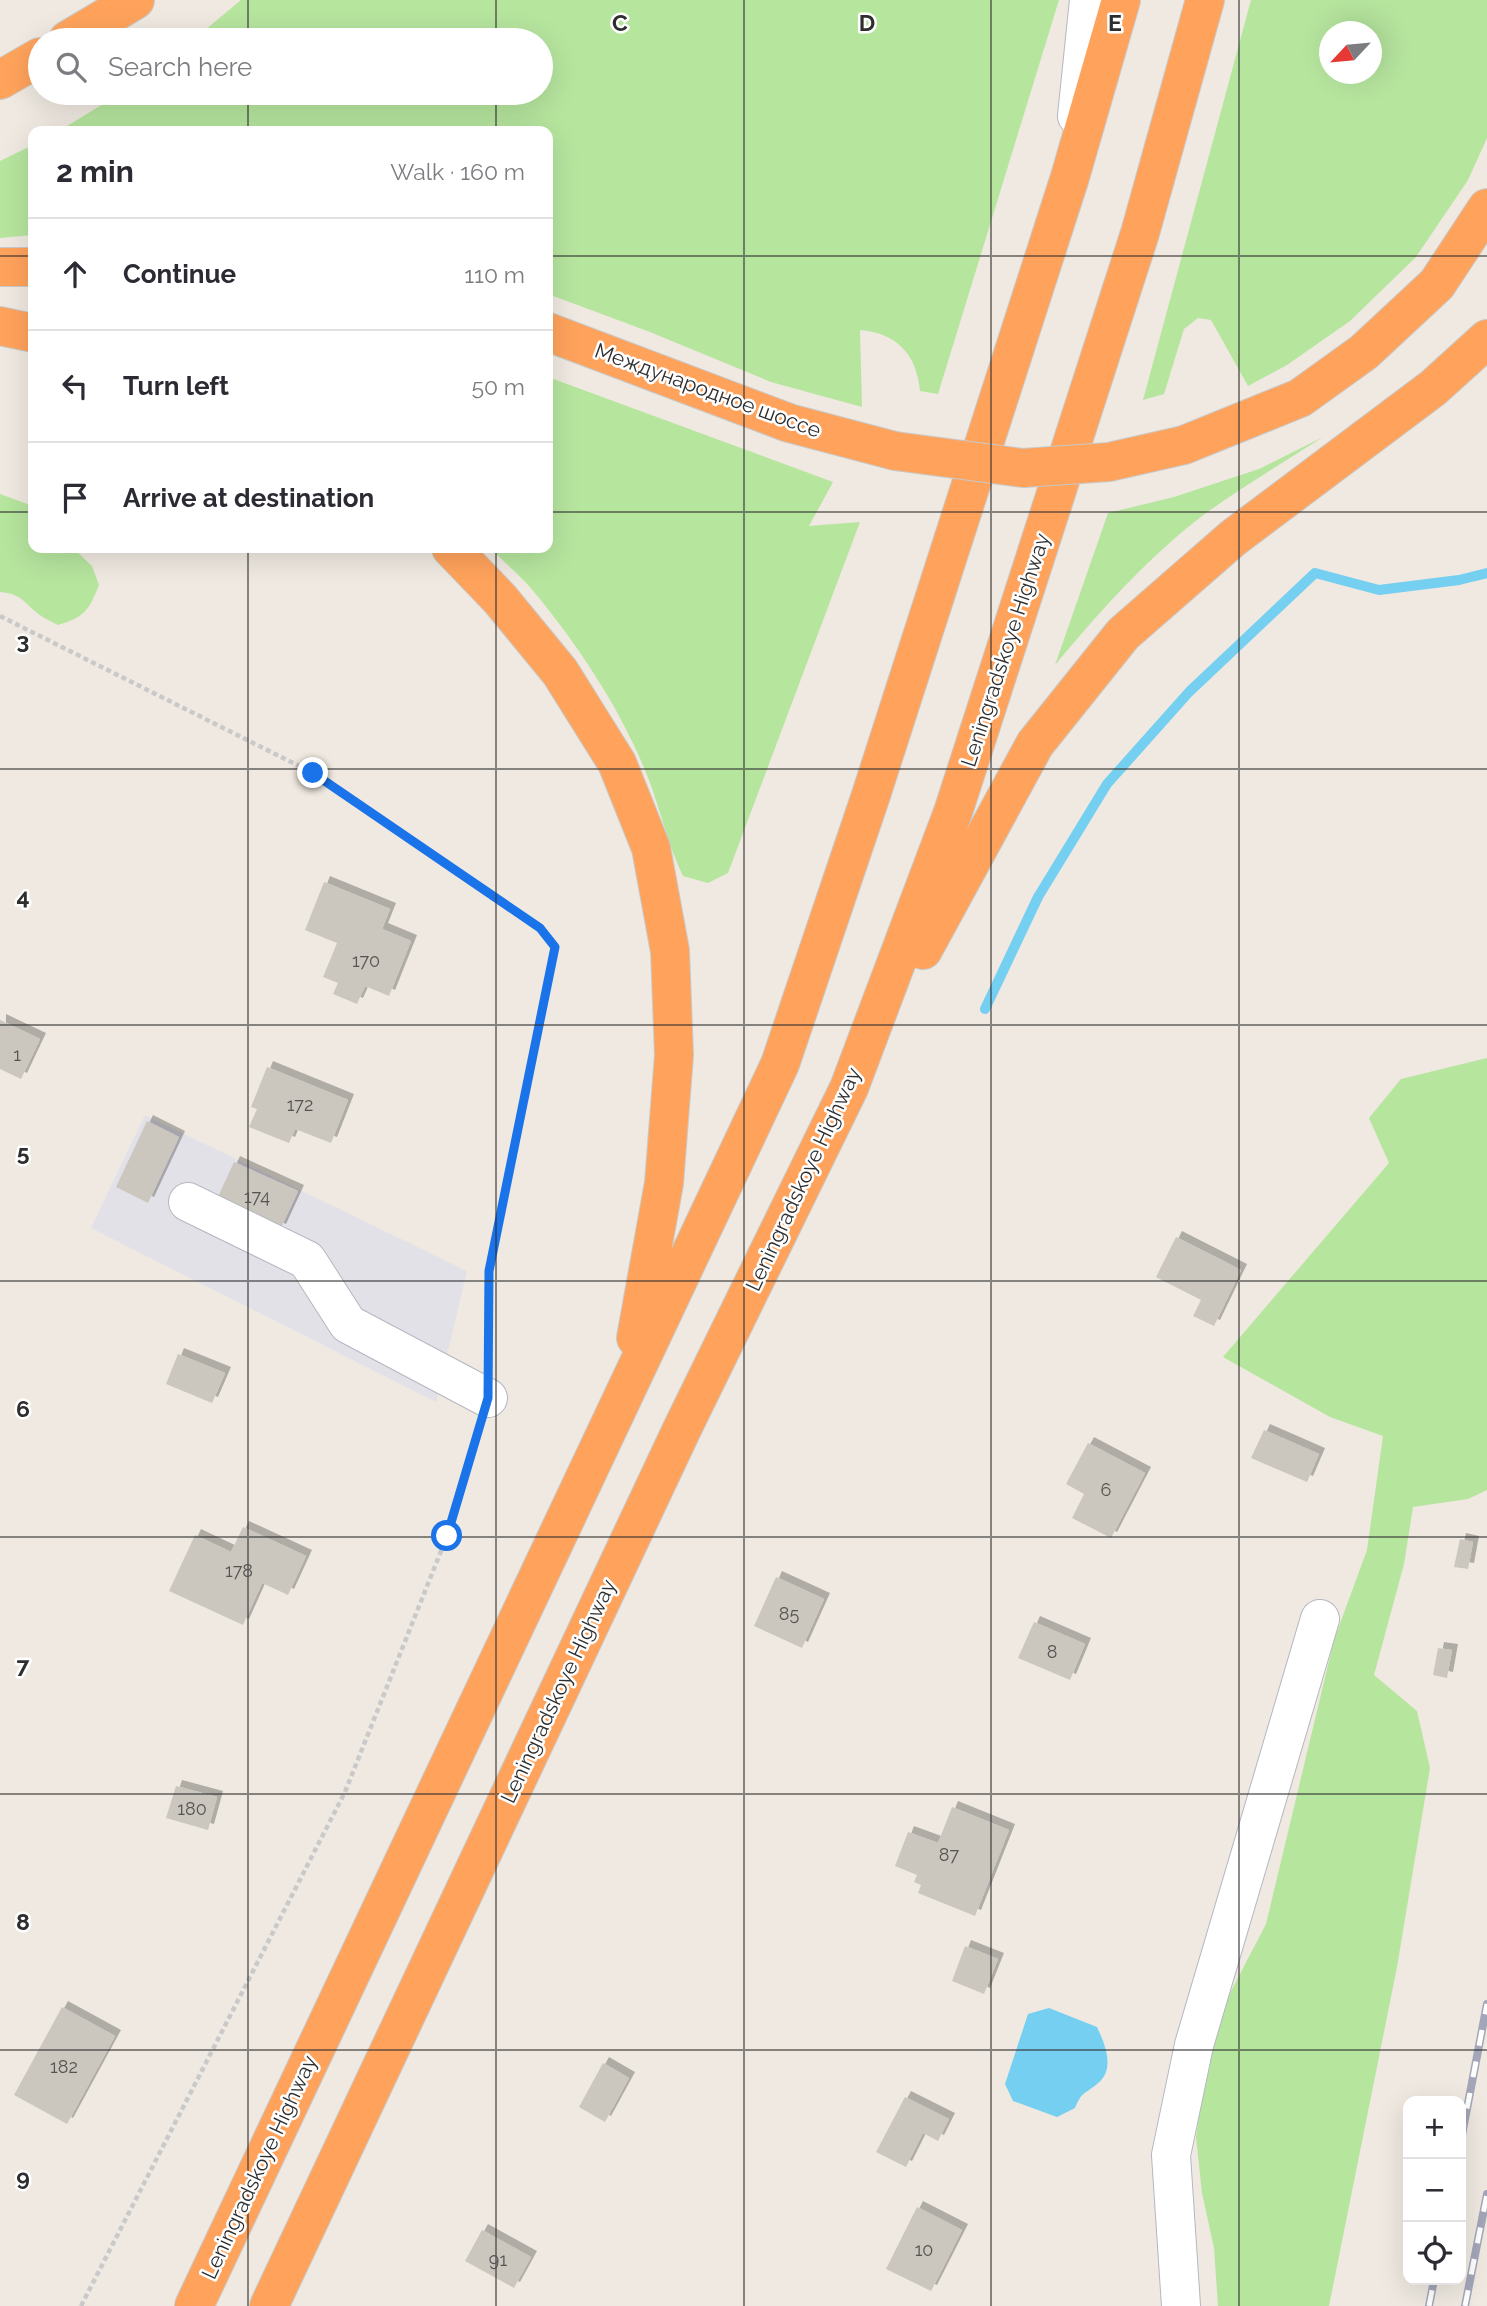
<!DOCTYPE html>
<meta charset="utf-8">
<style>
:root{--surface:#fff;--page:#f7f7f7;--text:#2b2b33;--muted:#7c7c81;--line:#e1e1e2}
body{margin:0;font-family:Raleway,sans-serif;background:var(--page);color:var(--text)}
.controls{position:absolute;right:21px;bottom:21px;display:grid;overflow:hidden;border-radius:14px;box-shadow:0 7px 28px #0002}
.controls button{width:63px;height:63px;display:grid;place-items:center;padding:0;border:0;border-bottom:2px solid var(--line);background:var(--surface);color:var(--text);font:35px sans-serif}
.compass{position:absolute;left:1319px;top:21px;width:63px;height:63px;border-radius:50%;background:var(--surface);box-shadow:0 7px 28px #0002;rotate:244deg}
.stop{position:absolute;width:21px;height:21px;margin:-16px;border:5px solid #1a73e8;border-radius:50%;background:#fff}
.stop.end{background:#1a73e8;border-color:#fff;box-shadow:0 2px 7px #0008}
.list{margin:0;padding:0;list-style:none}
h2{display:flex;justify-content:space-between;align-items:center;height:91px;margin:0;padding:0 28px;font-size:30px}
h2 small{font-size:23px;font-weight:400;color:var(--muted)}
.list li{display:grid;grid-template-columns:46px 1fr auto;gap:21px;align-items:center;box-sizing:border-box;height:112px;padding:0 28px;border-top:2px solid var(--line)}
.list b{display:block;font-size:26px;white-space:nowrap}
.list em{font-size:23px;font-style:normal;color:var(--muted)}
.icon{flex:none;width:38px;height:38px;fill:none;stroke:currentColor;stroke-width:2;stroke-linecap:round;stroke-linejoin:round}
.map{position:relative;flex:none;width:1487px;height:2306px;overflow:hidden}
.search{position:absolute;background:var(--surface);box-shadow:0 7px 28px #0002;left:28px;top:28px;width:525px;height:77px;display:flex;align-items:center;gap:18px;box-sizing:border-box;padding:0 24px;border-radius:38px;color:var(--muted);font-size:26px}
.panel{position:absolute;background:var(--surface);box-shadow:0 7px 28px #0002;left:28px;top:126px;width:525px;height:427px;border-radius:14px}
.map>svg:first-child{display:block}
.industrial{fill:#e3e1e8}
.green{fill:#b6e59e;fill-rule:evenodd}
.water{fill:#75cff0}
.lines{fill:none;stroke-linecap:round;stroke-linejoin:round}
.stream{stroke:#75cff0;stroke-width:10}
.building{fill:#cbc7bf;filter:url(#shadow)}
.minor-casing{stroke:#b4b7c1;stroke-width:40}
.highway-casing{stroke:#c9c9c9;stroke-width:40}
.path{stroke:#c9c9c9;stroke-width:4.5;stroke-dasharray:5 3.5;stroke-linecap:butt}
.minor{stroke:#fff;stroke-width:38}
.highway{stroke:#ffa35c;stroke-width:38}
.rail-casing{stroke:#a3a6b8;stroke-width:8}
.rail{stroke:#fff;stroke-width:5;stroke-dasharray:16;stroke-linecap:butt}
.highway-bridge-casing{stroke:#c9c9c9;stroke-width:40;stroke-linecap:butt}
.highway-bridge{stroke:#ffa35c;stroke-width:38}
.route{stroke:#1a73e8;stroke-width:9}
.grid{fill:none;stroke:#2e2e2e;stroke-width:2;stroke-opacity:0.55}
.labels{text-anchor:middle;dominant-baseline:central;stroke-width:5;stroke-linejoin:round;paint-order:stroke}
.number-label{font-size:18px;fill:#555452}
.street-label{font-size:21px;fill:#2e2e2e;stroke:#fff}
.grid-label{font-size:23px;text-anchor:middle;font-weight:bold;fill:#2e2e2e;stroke:#fff;stroke-width:5;stroke-linejoin:round;paint-order:stroke}
</style>
<div class="map">
<svg width="1487" height="2306" viewBox="0 0 1487 2306">
<defs>
<filter id="shadow"><feDropShadow dx="6" dy="-6" stdDeviation="0" flood-color="#0004"/></filter>
</defs>
<rect width="100%" height="100%" fill="#efe9e1"/>
<path class="industrial" d="M145,1115l322,156 -31,131 -345,-174z"/>
<path class="green" d="M241,0h818l-121,394 -18,-3c-3,-37 -24,-58 -60,-61l2,77 -91,-25 -121,-50 -102,-38v-163h-489l62,-38h420v-53h-348z
M1251,0h236v138l-19,42 -52,77 -66,64 -63,44 -39,21 -37,-66 -13,-2 -14,11 -20,65 -21,6zM1330,32h42v42h-42z
M33,145v90l-33,3v-77z
M548,377l285,105 -24,44 51,-4 -132,351 -20,10 -25,-7c-15,-31 -22,-64 -34,-96 -26,-67 -68,-131 -114,-187 -13,-16 -30,-30 -45,-45h58z
M1323,437c-39,25 -79,49 -117,76 -57,43 -105,97 -151,152l53,-152 66,-16 85,-28z
M0,494l33,12v42h40l19,18 7,19c-10,25 -14,32 -41,40 -5,-3 -11,-5 -15,-8 -18,-11 -18,-23 -43,-25z
M1487,1058v432l-19,9 -55,8 -9,57 -30,111 43,36 13,57 -33,199 -68,339h-111l-4,-58 -12,-55 -6,-56 8,-57 11,-58 51,-98 68,-284 33,-90 16,-114 -53,-19 -107,-60 166,-194 -20,-45 32,-39z"/>
<path class="water" d="M1049,2008l48,19c8,17 19,43 0,57 -13,11 -15,7 -22,24l-18,9 -44,-16 -8,-17 23,-70z"/>
<g class="lines">
<path class="stream" d="M985,1009l53,-112 69,-113 82,-92 126,-119 64,17 80,-10 28,-7"/>
</g>
<path class="building" d="M324,882l66,27 -8,20 29,12 -22,55 -24,-10 -8,18 -24,-10 5,-11 -15,-6 14,-34 -32,-13z
M0,1020l40,19 -19,40 -21,-10z
M267,1067l81,33 -17,43 -36,-14 -6,14 -40,-16 8,-18 -6,-2z
M147,1121l32,16 -31,66 -32,-16z
M234,1162l64,29 -18,39 -64,-29z
M1176,1237l65,33 -27,56 -21,-10 8,-16 -45,-23z
M178,1354l47,19 -13,30 -46,-19z
M1264,1430l55,24 -12,28 -56,-24z
M1088,1443l57,30 -34,65 -39,-20 12,-24 -18,-10z
M243,1527l63,29 -18,39 -26,-12 -19,42 -74,-34 26,-56 36,17z
M1460,1539l13,3 -5,27 -14,-2z
M776,1577l48,22 -22,49 -48,-22z
M1034,1622l51,22 -15,36 -52,-22z
M1438,1648l14,2 -5,28 -14,-3z
M176,1786l41,11 -9,33 -42,-12z
M952,1807l57,23 -34,86 -57,-23 3,-8 -7,-3 3,-7 -22,-9 13,-34 30,11z
M965,1946l33,13 -14,35 -32,-13z
M62,2007l53,29 -48,88 -53,-29z
M603,2063l26,15 -24,44 -26,-15z
M905,2097l44,22 -11,22 -15,-8 -17,34 -30,-15z
M917,2207l45,23 -31,61 -45,-22z
M482,2230l49,27 -17,31 -49,-27z"/>
<g class="lines">
<defs>
<path id="minor" d="M1077,116l12,-116
M188,1202l119,58 41,64 140,74
M1181,2306l-10,-151 23,-110 126,-426"/>
<path id="highway" d="M68,40l67,-40
M0,80l40,-23
M0,267h33
M0,326l33,7
M548,332l241,91 106,28
M1184,445l116,-47 64,-46 73,-68 50,-76
M451,548l49,51 60,73 57,91 34,85 19,103 4,104 -10,128 -28,155
M923,950l112,-206 88,-110 110,-96 200,-150 54,-49
M194,2306l586,-1242 91,-269 199,-618 51,-177
M269,2306l413,-877 167,-341 104,-276 187,-579 65,-233"/>
</defs>
<use href="#minor" class="minor-casing"/>
<use href="#highway" class="highway-casing"/>
<path class="path" d="M0,616l313,157 227,155 15,19 -66,324 -1,83
M81,2306l264,-514 102,-256 30,-101"/>
<use href="#minor" class="minor"/>
<use href="#highway" class="highway"/>
<defs>
<path id="rail" d="M1461,2140l26,-136
M1429,2306l5,-26
M1465,2306l22,-112"/>
</defs>
<use href="#rail" class="rail-casing"/>
<use href="#rail" class="rail"/>
<defs>
<path id="highway-bridge" d="M895,451l128,17 86,-6 75,-17"/>
</defs>
<use href="#highway-bridge" class="highway-bridge-casing"/>
<use href="#highway-bridge" class="highway-bridge"/>
</g>
<g class="lines">
<path class="route" d="M313,773l227,155 15,19 -66,324 -1,127 -41,138"/>
</g>
<path class="grid" d="M248,0v40M496,0v40M744,0v2306M991,0v2306M1239,0v2306M248,93v38M496,93v38M0,256h33M548,256h939M0,512h33M548,512h939M248,548v1758M496,548v1758M0,769h1487M0,1025h1487M0,1281h1487M0,1537h1487M0,1794h1487M0,2050h1487"/>
<g class="labels">
<g class="number-label">
<text x="366" y="960">170</text>
<text x="17" y="1054">1</text>
<text x="300" y="1104">172</text>
<text x="257" y="1196">174</text>
<text x="1106" y="1489">6</text>
<text x="239" y="1570">178</text>
<text x="789" y="1613">85</text>
<text x="1052" y="1651">8</text>
<text x="192" y="1808">180</text>
<text x="949" y="1854">87</text>
<text x="64" y="2066">182</text>
<text x="924" y="2249">10</text>
<text x="498" y="2259">91</text>
</g>
<g class="street-label">
<text transform="translate(708 390) rotate(20)">Международное шоссе</text>
<text transform="translate(1005 650) rotate(-72)">Leningradskoye Highway</text>
<text transform="translate(803 1179) rotate(-65)">Leningradskoye Highway</text>
<text transform="translate(558 1691) rotate(-65)">Leningradskoye Highway</text>
<text transform="translate(259 2167) rotate(-65)">Leningradskoye Highway</text>
</g>
</g>
<g class="grid-label">
<text x="620" y="31">C</text>
<text x="867" y="31">D</text>
<text x="1115" y="31">E</text>
<text x="23" y="649">3</text>
<text x="23" y="905">4</text>
<text x="23" y="1161">5</text>
<text x="23" y="1417">6</text>
<text x="23" y="1673">7</text>
<text x="23" y="1930">8</text>
<text x="23" y="2186">9</text>
</g>
</svg>
<div class="controls">
<button>+</button>
<button>−</button>
<button><svg class="icon" aria-label="locate" viewBox="0 0 24 24"><circle cx="12" cy="12" r="6"/><path d="M12 2v4M12 18v4M2 12h4M18 12h4"/></svg></button>
</div>
<svg class="compass" viewBox="-18 -18 36 36"><path d="M0-13l5 13h-10z" fill="#e53935"/><path d="M0 13l5-13h-10z" fill="#7c7c81"/></svg>
<div class="stop" style="left:447px;top:1536px"></div>
<div class="stop end" style="left:313px;top:773px"></div>
<div class="search"><svg class="icon" aria-label="search" viewBox="0 0 24 24"><circle cx="10" cy="10" r="6"/><path d="M15 15l6 6"/></svg>Search here</div>
<section class="panel">
<h2>2 min<small>Walk · 160 m</small></h2>
<ul class="list">
<li><svg class="icon" aria-label="ahead" viewBox="0 0 24 24"><path d="M12 20V5M6 11l6-6 6 6"/></svg><div><b>Continue</b></div><em>110 m</em></li>
<li><svg class="icon" aria-label="left" viewBox="0 0 24 24"><path d="M17 20v-9H6M10 6l-5 5 5 5"/></svg><div><b>Turn left</b></div><em>50 m</em></li>
<li><svg class="icon" aria-label="arrive" viewBox="0 0 24 24"><path d="M6 21V4h12l-3 4 3 4H6"/></svg><div><b>Arrive at destination</b></div></li>
</ul>
</section>
</div>
